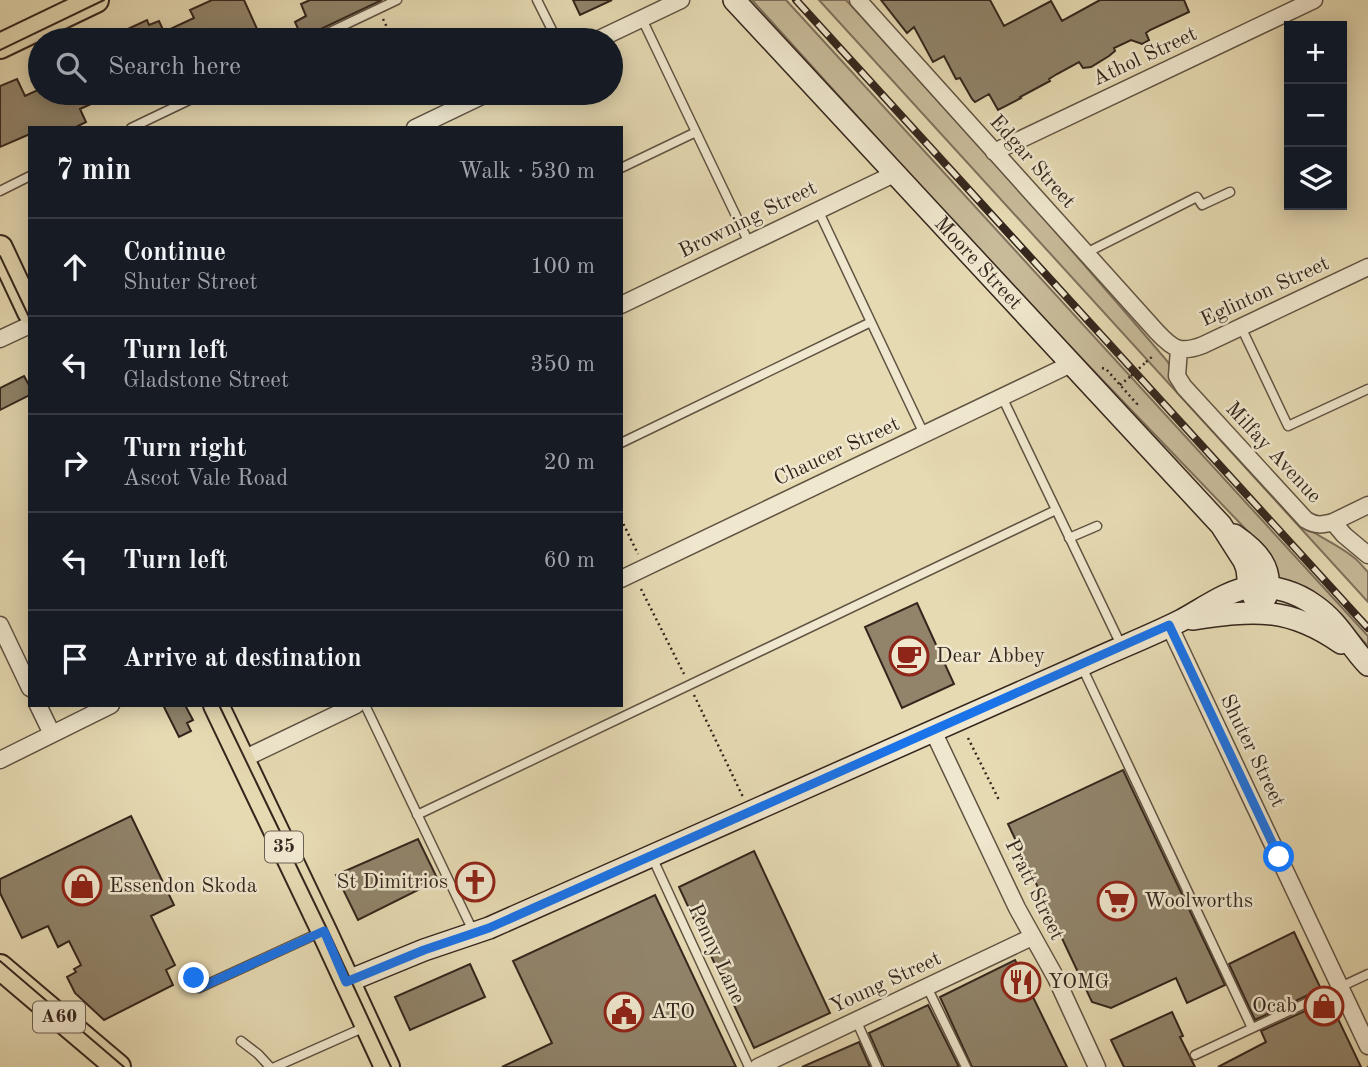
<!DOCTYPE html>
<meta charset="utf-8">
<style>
:root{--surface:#171b24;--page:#242831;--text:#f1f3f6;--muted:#9ea1a6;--line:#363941}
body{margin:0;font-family:"Old Standard TT",serif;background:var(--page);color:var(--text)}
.controls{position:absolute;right:21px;top:21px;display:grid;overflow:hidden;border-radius:0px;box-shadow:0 4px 18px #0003}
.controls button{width:63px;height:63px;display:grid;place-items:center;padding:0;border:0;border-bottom:2px solid var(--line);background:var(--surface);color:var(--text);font:35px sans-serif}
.stop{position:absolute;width:21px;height:21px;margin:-16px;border:5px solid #1a73e8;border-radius:50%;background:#fff}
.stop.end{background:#1a73e8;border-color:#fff;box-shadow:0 2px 7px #0008}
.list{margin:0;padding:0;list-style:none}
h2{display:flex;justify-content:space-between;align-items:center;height:91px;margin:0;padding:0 28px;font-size:30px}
h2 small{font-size:23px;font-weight:400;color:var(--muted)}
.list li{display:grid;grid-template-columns:46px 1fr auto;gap:21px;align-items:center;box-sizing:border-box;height:98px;padding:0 28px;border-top:2px solid var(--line)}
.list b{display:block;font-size:26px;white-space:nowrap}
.list p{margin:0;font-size:23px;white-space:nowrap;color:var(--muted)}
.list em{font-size:23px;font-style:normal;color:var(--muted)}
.icon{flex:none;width:38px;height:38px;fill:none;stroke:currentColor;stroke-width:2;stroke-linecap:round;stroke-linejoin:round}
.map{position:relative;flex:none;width:1368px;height:1067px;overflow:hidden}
.search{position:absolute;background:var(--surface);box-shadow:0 4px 18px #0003;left:28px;top:28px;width:595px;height:77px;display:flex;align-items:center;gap:18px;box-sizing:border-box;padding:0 24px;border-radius:38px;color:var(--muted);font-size:26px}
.panel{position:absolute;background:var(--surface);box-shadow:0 4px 18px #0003;left:28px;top:126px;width:595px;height:581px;border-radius:0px}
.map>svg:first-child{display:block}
.green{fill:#c8bb9a;stroke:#7e705c;stroke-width:2}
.building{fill:#91846b;stroke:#34261d;stroke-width:2}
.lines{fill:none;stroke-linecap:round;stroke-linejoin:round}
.lane-casing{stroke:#605342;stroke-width:11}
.street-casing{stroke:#605342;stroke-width:19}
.secondary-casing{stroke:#34261d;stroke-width:24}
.primary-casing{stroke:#34261d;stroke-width:28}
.path{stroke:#34261d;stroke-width:2.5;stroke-dasharray:2 3.5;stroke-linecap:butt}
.lane{stroke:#efe7ce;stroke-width:8}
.street{stroke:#efe7ce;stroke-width:16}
.secondary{stroke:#efe7ce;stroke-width:21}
.primary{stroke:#e6dab3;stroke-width:24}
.tram{stroke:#34261d;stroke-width:2}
.rail-casing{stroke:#34261d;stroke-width:8}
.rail{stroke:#efe7ce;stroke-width:5;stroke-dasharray:16;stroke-linecap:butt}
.path-bridge{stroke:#34261d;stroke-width:2.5;stroke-dasharray:2 3.5;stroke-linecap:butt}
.route{stroke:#1a73e8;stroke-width:9}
.labels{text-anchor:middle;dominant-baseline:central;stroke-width:5;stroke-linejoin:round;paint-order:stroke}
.shield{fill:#efe7ce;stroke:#6c6052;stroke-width:2}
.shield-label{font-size:19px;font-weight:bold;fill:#34261d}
.street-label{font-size:21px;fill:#34261d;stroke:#efe7ce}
.poi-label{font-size:21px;fill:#34261d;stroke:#efe7ce;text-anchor:start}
</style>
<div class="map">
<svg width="1368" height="1067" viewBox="0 0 1368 1067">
<rect width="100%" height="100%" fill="#e6dab3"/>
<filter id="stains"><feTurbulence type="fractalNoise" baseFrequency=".00286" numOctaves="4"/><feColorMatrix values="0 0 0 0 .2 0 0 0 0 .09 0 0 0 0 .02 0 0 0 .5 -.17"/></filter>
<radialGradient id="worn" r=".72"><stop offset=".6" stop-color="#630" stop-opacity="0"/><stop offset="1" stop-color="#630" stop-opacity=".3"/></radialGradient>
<path class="green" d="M752,0h34l582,636v10l-35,-37 -55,-27 -17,-37 -270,-281z
M819,0h27l13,14 182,201 91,105 36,42 7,16 129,148c15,11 33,18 48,30 6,4 11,11 16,16v30z"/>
<path class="building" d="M212,0h32l18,40h-158l43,-20 2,5 10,-4 5,11 30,-14 -4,-8z
M310,0h72l-72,34 -7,6 -8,-18 11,-6 -5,-12z
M573,0h39l-32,15z
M881,0h109l14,26 47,-25 11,20 38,-21h84l5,12 -39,18 -4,3 3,7 -7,4 -11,-4 -17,8 1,3 -6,5 -18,11 -8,1 -4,-6 -22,12 -8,5 1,2 -30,16 1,1 -23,12 -9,-16 -14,8 -3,-3 -12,-21 -4,1 -12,-23 -11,6 -19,-35 -7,6z
M17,79l8,17 15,-7v4h75l-35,16 6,13 -12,6h-44v6l-30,13v-61z
M24,376l6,11v8l-30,15v-22z
M917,603l37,81 -52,24 -37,-81z
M163,705h22l8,15 -6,3 4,8 -12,6z
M1123,770l102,215 -38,18 -11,-25 -65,30 -19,-6 -84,-178z
M131,816l43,89 -23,11 24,49 -9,5 7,15 -69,35 -29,-27 -8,-16 9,-5 -2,-3 7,-4 -12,-24 -11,6 -10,-21 -26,12 -22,-45v-14z
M418,839l20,41 -80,40 -22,-45z
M754,851l76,162 -76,35 -75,-161z
M655,895l81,172h-234l50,-24 -39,-82z
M1294,932l27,57 -66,31 -26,-56z
M1015,960l52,107h-95l-32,-70z
M470,964l15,33 -75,33 -15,-33z
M1329,1000l32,67h-143l48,-25 -5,-11z
M928,1005l31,62h-75l-15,-34z
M1172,1012l11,24 -3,1 15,30h-71l-13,-27z
M859,1042l11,25h-68z"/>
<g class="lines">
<defs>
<path id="lane" d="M537,0l20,40
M642,19l107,224
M313,40l84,-40
M131,128l73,-35
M621,168l75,-36
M0,191l30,-15
M818,210l106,224
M1086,253l111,-56 5,8 28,-13
M1241,327l47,99 80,-37
M1002,397l120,250
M621,443l250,-121
M1069,538l28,-12
M1082,667l170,361
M365,705l108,226
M417,815l639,-305
M652,857l97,210
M194,978l5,10 122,-56
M927,987l39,80
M856,1020l21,47
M241,1041l17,13 12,13
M1195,1055l173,-81
M275,1067l90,-40"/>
<path id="street" d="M858,0l299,332c16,17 23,22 46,13l165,-78
M597,40l84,-40
M415,128l73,-35
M994,152l320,-152
M621,305l273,-131
M0,339l30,-14
M1179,349l-2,27 7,11 122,133c10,6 16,5 27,2l11,13 24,20
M1333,522l35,-17
M621,579l450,-215
M0,625l30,63
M1169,625l199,421
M38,705l14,29
M933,731l84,177 39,70 41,89
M0,760l111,-55
M241,760l115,-55
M758,1067l274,-130"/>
<g id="secondary">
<path id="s1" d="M734,0l487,525 23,36 3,8 2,18 12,25"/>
<path d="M1234,535c22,15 41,33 32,62"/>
<path d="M1192,619c62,-9 96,-13 149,24"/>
<path d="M346,982l78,-32 65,-22 593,-263c32,-15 66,-28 98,-44 21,-11 49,-32 73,-34 21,-2 45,6 61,18 26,18 34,39 54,60"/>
</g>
<path id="primary" d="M0,46l96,-46
M0,248l30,64
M216,705l108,226 63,136
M0,967l118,100"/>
</defs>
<use href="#lane" class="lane-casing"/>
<use href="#street" class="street-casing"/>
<use href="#secondary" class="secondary-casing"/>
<use href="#primary" class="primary-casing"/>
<path class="path" d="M383,19l10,21
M418,93l6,13
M1146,362l7,-6
M1102,368l4,1 31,35 -1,1
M1120,385l11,-9
M621,519l17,35
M641,589l43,85
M694,695l49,102
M968,738l32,64
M1367,1067h1"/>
<use href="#lane" class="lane"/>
<use href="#street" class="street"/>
<use href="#secondary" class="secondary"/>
<use href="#primary" class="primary"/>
<path class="tram" d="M0,50l104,-50
M0,256l30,63
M219,705l108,224 64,138
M0,961l124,106"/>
<defs>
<path id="rail" d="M796,0l572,628"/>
</defs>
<use href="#rail" class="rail-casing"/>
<use href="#rail" class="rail"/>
<path class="path-bridge" d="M1131,376l15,-14"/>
</g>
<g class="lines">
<path class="route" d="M194,978l5,10 125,-57 22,51 5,-2 73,-30 65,-22 680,-303 110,232"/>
</g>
<defs>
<symbol id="cafe-ring" viewBox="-11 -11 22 22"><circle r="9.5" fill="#efe7ce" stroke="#8f2418" stroke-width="1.5"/><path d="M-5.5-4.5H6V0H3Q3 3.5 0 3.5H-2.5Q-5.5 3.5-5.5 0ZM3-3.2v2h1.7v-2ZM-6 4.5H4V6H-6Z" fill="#8f2418"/></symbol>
<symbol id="church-ring" viewBox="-11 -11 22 22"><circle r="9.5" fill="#efe7ce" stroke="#8f2418" stroke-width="1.5"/><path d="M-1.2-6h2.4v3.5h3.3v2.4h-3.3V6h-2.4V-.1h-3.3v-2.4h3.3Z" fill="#8f2418"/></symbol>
<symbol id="shop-ring" viewBox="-11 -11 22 22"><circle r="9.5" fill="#efe7ce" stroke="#8f2418" stroke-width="1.5"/><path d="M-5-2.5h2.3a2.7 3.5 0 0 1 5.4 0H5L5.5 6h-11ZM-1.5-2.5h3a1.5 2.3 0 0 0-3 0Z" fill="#8f2418"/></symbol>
<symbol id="supermarket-ring" viewBox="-11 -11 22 22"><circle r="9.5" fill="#efe7ce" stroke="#8f2418" stroke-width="1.5"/><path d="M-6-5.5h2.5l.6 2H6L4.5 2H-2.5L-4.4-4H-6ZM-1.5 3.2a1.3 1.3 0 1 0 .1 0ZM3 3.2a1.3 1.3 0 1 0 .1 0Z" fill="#8f2418"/></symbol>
<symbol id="restaurant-ring" viewBox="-11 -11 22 22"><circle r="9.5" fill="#efe7ce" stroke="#8f2418" stroke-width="1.5"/><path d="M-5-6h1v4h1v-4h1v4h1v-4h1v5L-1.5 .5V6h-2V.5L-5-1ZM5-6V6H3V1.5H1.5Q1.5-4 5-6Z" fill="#8f2418"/></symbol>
<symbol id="civic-ring" viewBox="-11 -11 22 22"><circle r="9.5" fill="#efe7ce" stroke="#8f2418" stroke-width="1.5"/><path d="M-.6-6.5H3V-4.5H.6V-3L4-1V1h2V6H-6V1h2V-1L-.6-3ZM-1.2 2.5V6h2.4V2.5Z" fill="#8f2418"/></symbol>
</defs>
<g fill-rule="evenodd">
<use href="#cafe-ring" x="887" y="634" width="44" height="44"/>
<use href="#church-ring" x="453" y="860" width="44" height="44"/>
<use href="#shop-ring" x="60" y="864" width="44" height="44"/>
<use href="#supermarket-ring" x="1095" y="879" width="44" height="44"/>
<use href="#restaurant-ring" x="999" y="960" width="44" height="44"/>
<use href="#shop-ring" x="1302" y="984" width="44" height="44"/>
<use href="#civic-ring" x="602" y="990" width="44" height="44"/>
</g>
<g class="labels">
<g class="shield">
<rect x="265" y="831.5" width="38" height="31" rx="5"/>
<rect x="33" y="1001.5" width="52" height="31" rx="5"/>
</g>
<g class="shield-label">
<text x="284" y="847">35</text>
<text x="59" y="1017">A60</text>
</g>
<g class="street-label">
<text transform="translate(1145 57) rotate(-25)">Athol Street</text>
<text transform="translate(1032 162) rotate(48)">Edgar Street</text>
<text transform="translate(748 220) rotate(-26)">Browning Street</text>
<text stroke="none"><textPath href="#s1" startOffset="359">Moore Street</textPath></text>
<text transform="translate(1265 292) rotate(-25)">Eglinton Street</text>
<text transform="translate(837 452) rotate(-25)">Chaucer Street</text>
<text transform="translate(1273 453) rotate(47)">Milfay Avenue</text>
<text transform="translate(1252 751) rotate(64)">Shuter Street</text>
<text transform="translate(1034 890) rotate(64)">Pratt Street</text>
<text transform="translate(716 954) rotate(65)">Penny Lane</text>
<text transform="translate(886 983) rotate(-25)">Young Street</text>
</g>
<g class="poi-label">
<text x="936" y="656">Dear Abbey</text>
<text x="448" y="882" text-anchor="end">St Dimitrios</text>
<text x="109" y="886">Essendon Skoda</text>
<text x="1144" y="901">Woolworths</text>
<text x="1048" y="982">YOMG</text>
<text x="1297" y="1006" text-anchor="end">Ocab</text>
<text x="651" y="1012">ATO</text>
</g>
</g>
<rect width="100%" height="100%" filter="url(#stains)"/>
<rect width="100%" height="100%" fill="url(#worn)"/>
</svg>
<div class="controls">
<button>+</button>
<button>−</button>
<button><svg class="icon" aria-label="layers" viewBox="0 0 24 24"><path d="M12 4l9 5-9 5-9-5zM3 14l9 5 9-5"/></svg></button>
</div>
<div class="stop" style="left:1279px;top:857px"></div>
<div class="stop end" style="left:194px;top:978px"></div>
<div class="search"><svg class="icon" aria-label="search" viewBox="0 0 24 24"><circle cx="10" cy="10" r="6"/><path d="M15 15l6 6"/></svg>Search here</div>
<section class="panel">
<h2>7 min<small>Walk · 530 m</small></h2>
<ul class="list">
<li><svg class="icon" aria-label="ahead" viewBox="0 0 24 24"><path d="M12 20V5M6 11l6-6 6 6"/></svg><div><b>Continue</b><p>Shuter Street</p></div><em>100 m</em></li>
<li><svg class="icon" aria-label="left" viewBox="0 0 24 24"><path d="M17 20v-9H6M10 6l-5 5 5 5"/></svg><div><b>Turn left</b><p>Gladstone Street</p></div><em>350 m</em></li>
<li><svg class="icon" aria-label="right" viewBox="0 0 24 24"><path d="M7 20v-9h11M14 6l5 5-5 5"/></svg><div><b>Turn right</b><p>Ascot Vale Road</p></div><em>20 m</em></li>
<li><svg class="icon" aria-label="left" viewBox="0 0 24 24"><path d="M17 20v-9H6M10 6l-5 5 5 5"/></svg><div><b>Turn left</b></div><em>60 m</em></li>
<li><svg class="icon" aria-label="arrive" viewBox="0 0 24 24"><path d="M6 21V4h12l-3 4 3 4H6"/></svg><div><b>Arrive at destination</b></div></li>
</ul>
</section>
</div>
